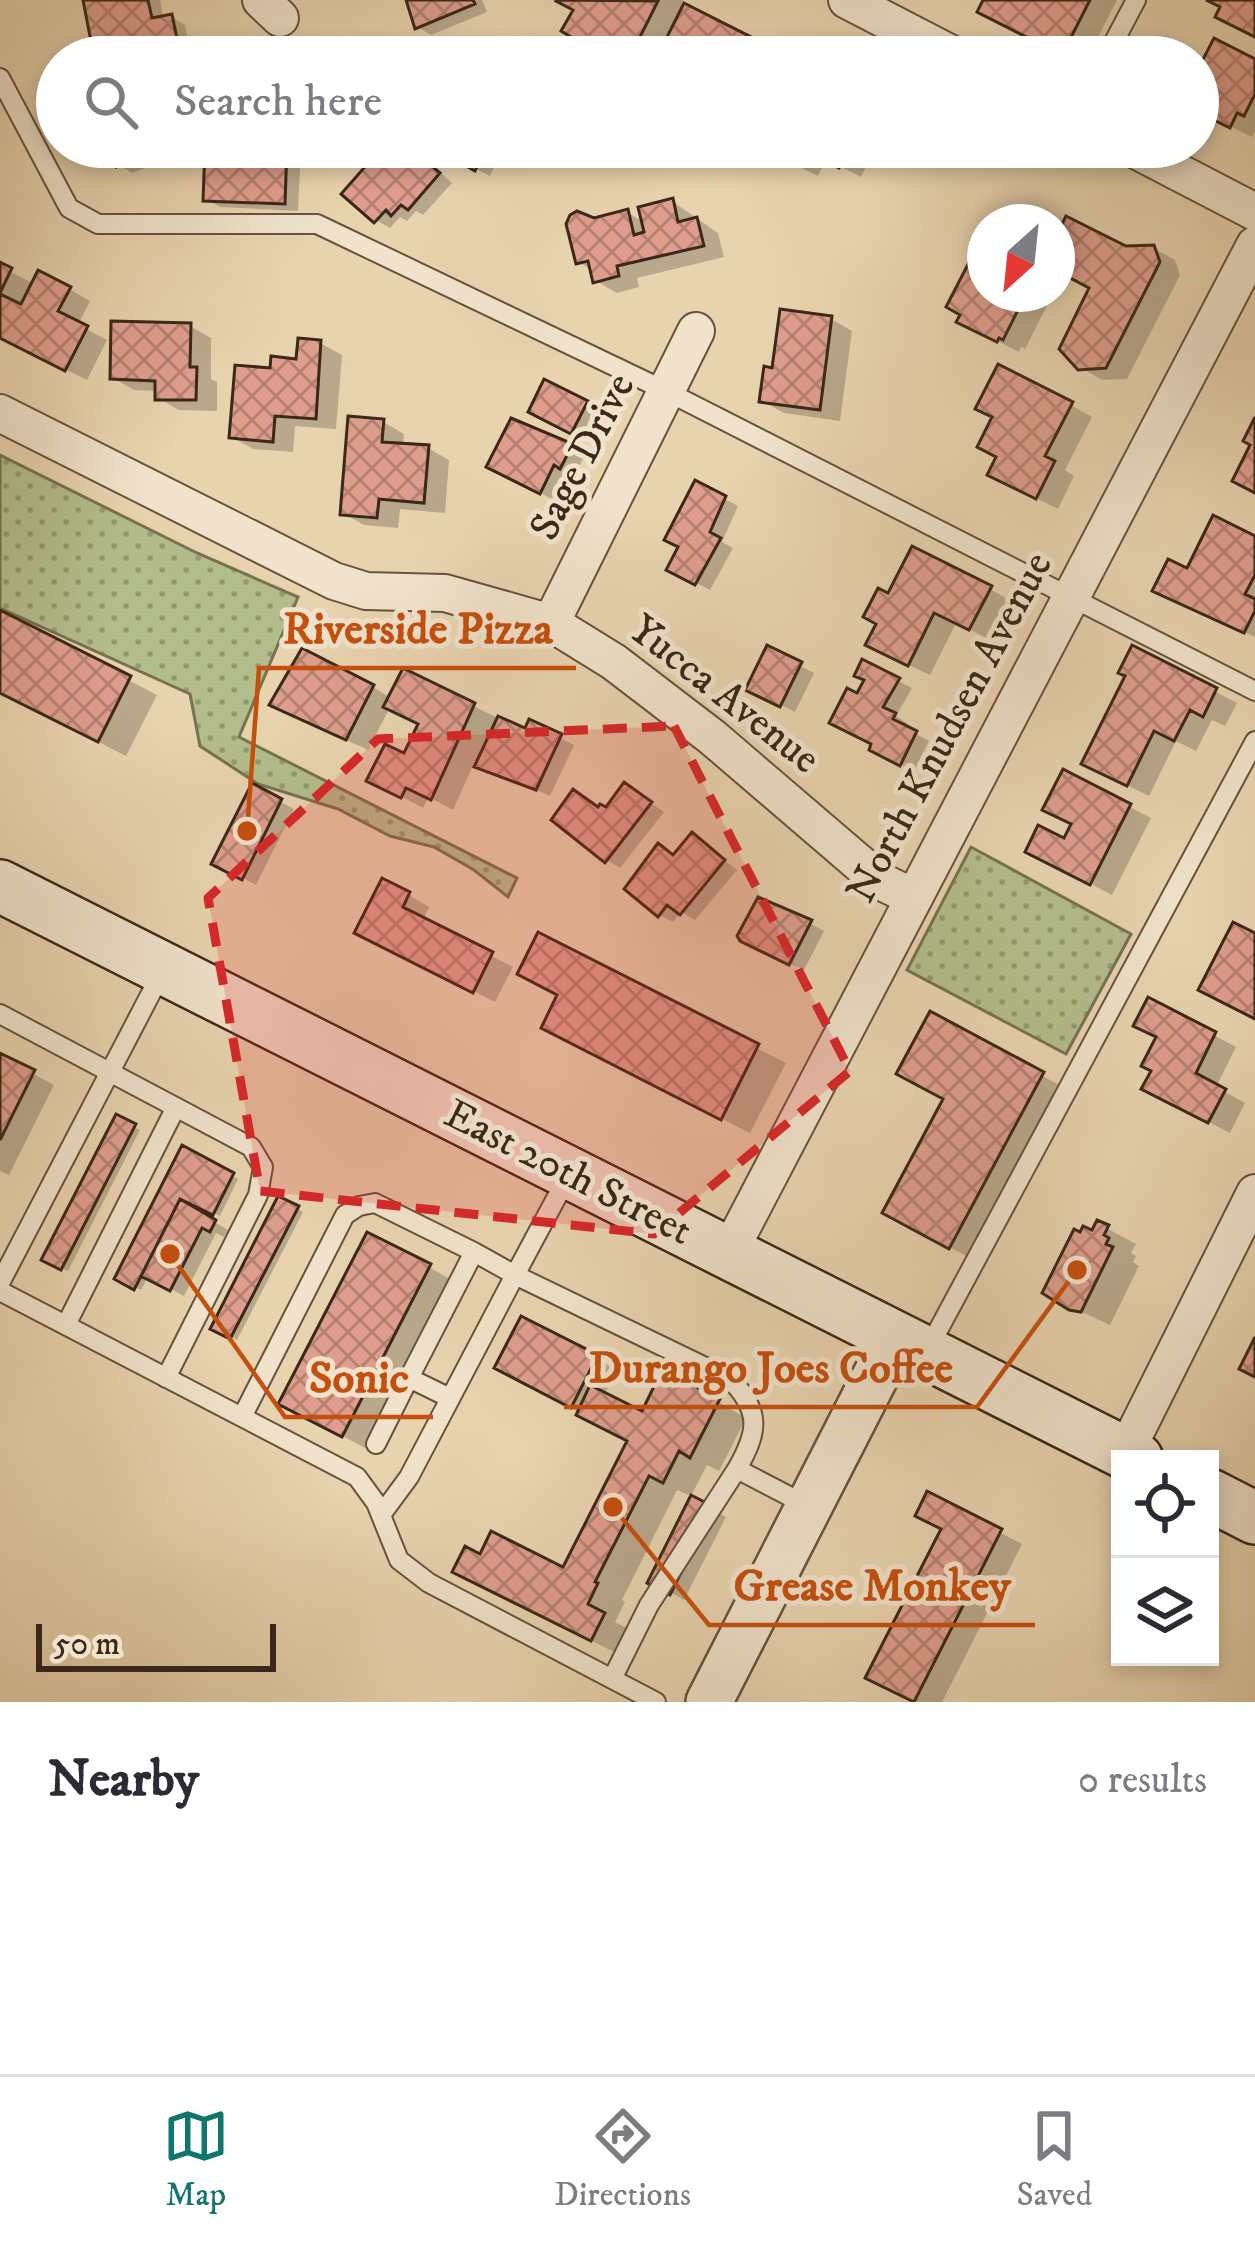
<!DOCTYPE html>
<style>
:root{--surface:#fff;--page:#f7f7f7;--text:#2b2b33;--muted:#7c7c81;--line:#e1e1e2;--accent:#0f766e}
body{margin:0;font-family:"IM FELL DW Pica",serif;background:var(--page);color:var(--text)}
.controls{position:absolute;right:36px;bottom:36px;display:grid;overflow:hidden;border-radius:0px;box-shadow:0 6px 18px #0003}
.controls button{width:108px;height:108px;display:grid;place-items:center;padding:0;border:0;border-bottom:3px solid var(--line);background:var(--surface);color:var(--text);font:60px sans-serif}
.compass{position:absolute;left:967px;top:204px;width:108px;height:108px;border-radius:50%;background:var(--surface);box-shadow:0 6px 18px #0003;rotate:207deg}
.scale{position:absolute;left:36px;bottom:30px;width:240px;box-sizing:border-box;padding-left:12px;border:6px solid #3b2818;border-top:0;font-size:33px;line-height:42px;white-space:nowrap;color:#3b2818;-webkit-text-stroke:9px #f0e2cb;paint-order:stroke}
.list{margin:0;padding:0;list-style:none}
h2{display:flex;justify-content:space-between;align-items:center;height:156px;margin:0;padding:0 48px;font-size:51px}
h2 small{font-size:39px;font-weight:400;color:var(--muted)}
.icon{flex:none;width:66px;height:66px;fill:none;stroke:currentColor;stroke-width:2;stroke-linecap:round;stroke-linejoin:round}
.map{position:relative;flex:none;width:1255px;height:1702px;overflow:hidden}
.search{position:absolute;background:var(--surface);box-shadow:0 6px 18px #0003;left:36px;right:36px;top:36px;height:132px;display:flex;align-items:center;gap:30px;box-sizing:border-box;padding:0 42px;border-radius:66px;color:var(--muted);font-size:45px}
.sheet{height:372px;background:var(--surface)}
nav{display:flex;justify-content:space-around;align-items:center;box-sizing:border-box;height:168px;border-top:3px solid var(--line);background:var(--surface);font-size:33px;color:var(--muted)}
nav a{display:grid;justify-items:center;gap:6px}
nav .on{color:var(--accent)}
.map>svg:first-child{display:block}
.grass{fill:url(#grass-dots);stroke:#777252;stroke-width:3}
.shadow{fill:#0003}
.building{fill:url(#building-cross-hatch);stroke:#3b2818;stroke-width:3}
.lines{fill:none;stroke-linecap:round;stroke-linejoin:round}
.service-casing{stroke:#66533e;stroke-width:22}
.minor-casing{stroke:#66533e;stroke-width:40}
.tertiary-casing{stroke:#66533e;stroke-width:50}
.secondary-casing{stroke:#3b2818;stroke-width:56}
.service{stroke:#f0e2cb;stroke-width:18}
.minor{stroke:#f0e2cb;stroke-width:36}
.tertiary{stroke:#f0e2cb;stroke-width:45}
.secondary{stroke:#f0e2cb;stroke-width:51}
.marked{fill:#d62828;fill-opacity:0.2;stroke:#d62828;stroke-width:9;stroke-dasharray:24 15;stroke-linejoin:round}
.labels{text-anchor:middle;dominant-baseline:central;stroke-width:10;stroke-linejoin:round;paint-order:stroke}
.street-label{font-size:42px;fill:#3b2818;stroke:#f0e2cb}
.leader{fill:none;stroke:#c54f0e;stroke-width:4.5}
.callout-dot{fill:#c54f0e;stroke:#f0e2cb;stroke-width:4.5}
.callout-label{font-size:45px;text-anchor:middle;font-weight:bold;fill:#c54f0e;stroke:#f0e2cb;stroke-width:10;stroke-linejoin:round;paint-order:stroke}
</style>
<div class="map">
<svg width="1255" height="1702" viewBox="0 0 1255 1702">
<defs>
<pattern id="grass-dots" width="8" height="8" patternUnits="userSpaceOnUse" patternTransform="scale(3)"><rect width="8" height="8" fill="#b3bd8c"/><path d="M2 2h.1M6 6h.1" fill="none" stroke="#939a71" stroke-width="1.8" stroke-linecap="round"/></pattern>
<pattern id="building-cross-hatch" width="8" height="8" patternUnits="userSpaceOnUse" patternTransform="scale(3)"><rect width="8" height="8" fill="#df9e8d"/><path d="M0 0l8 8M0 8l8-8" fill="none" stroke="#b68172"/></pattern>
</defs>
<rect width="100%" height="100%" fill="#e8d3af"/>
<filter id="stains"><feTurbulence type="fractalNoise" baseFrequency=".00167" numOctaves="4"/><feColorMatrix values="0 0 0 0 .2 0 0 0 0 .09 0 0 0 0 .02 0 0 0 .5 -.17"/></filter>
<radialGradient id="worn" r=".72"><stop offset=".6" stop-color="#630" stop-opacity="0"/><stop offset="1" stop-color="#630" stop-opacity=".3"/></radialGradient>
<path class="grass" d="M0,455l197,98 101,44 -59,140 278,141 -9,19 -34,-27 -40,-23 -44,-11 -52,-27 -80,-25 -58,-38 -10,-52 -190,-86z
M971,847l160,87 -65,120 -159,-84z"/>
<path class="shadow" d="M86,0h74l3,19 9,-2 13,8 6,30 -94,2z
M410,0h72l5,12 -56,23 -13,-8z
M560,0h123l-2,5 101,52h-170l-36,-48z
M987,0h130l-29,57h-19l-67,-34z
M1255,63v68l-3,6 -54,-27v-36z
M111,147h76l2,5 -57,21 -13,-8z
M208,147h93l-3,64 -78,-4 -14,-8z
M360,147h51l41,36 -29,32 -7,-4 -9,10 -7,-4 -10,11 -14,-8 -1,-60z
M435,147h69l-14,29z
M778,147h98l-15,30 -35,-18 -8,17 -22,-11z
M672,201l46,32 6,24 -87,21 2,9 -22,6 -21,-12 -3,-10 -14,-9 14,-41 35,-8 17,10z
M1057,240l69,9 27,-1 22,12 5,15 -53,104 -25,1 -22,-13 13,-79 -36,-19z
M985,242v52h68l-28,55 -4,-2 -2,5 -38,-19z
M0,266l34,18 35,5 21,12 -12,24 29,15 -20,40 -87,-43z
M831,319l21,12 -12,90 -56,-8 -22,-12 13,-30z
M190,326l21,12v41l6,3v29l-38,-1 -21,-12v-7l-24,-1 -21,-12z
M320,343l22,12 -6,74 -41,-3 -2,26 -40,-3 -21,-12 41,-66 26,-9z
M546,383l54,29 -14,27 -54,-28z
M1071,405l21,12 -27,53 9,6 -16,33 -46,-23z
M383,422l21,12 -1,12 25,2 21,12 -4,53 -45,-4 -2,19 -34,-3 -21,-12z
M571,447l14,8 -10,19 -6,-3 -15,29 -50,-26z
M696,484l42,22 -16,36 11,6 -23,42 -40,-21 11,-23z
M1255,539v98l-78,-36 11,-29z
M990,589l21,12 -20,39 -35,-17 -26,52 -40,-19 -1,-59z
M0,613l157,82 -31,61 -126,-64z
M768,649l46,24 -19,39 -32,-16z
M1134,649l103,54 -12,23 -13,-6 -16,31 -20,-10 -27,55 -43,-21z
M864,663l48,25 -16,28 12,8 -3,4 24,13 -15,30 -42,-22 -14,-52 9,-17z
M373,687l18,11 82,8 54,26 4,-9 43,22 -24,51 -76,-33 -21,47 -24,-13 -6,11 -32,-17 31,-67 -32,-17 -22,43 -74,-34z
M1064,773l87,45 -39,77 -63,-33 25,-38z
M253,787l41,22 -38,76 -41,-22z
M638,794l26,18 -44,56 -13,-8 -7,-50 7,1z
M693,836l44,34 -42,50 -14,-8 -8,10 -14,-7 17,-58z
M409,895l20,12 -6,13 90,47 -18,35 -116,-59z
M790,912l34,19 -20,39 -47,-22z
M539,937l247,126 -36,70 -178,-90z
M1150,1001l86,46 -20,40 29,16 -15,30 -64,-33 -12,-30 5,-33z
M931,1015l139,76 -92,171 -65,-34 33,-129z
M0,1056l54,29 -45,90 -9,-4z
M117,1118l23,12 -72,141 -23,-12z
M183,1149l55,30 -18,37 -44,-22 -2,4 54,32 -4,7 -8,-4 -32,63 -36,-19 -7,13 -23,-12z
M280,1200l23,12 -66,128 -23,-12z
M1099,1224l37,20 -5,9 5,3 -3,6 6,4 -29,59 -37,-17z
M429,1267l28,16 -86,168 -61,-32z
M522,1320l95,50 -13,25 39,20 75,-13 28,16 -27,53 -12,-6 -16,31 -14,-6 -55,110 3,2 -10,20 17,9 -12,24 -136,-68 -3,-29 83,13 66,-130 -111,-62z
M928,1495l94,49 -80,158h-25l-27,-13 54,-160z
M692,1499l34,18 -42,83 -33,-18z"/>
<path class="building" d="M83,0h65l4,18 20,-4 7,35 -45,8h-40z
M406,0h67l2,4 -60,25z
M983,0h107l-28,55 -85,-43z
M1206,0h49v37l-40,-20 5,-10z
M556,1l1,-1 101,1 -28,56h-25l-44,-26 12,-21z
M684,3l85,43 -6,11h-106z
M1214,38l41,21v35l-11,22 -7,-3 -7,15 -32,-16v-43z
M108,147h62l-54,20z
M205,147h82l-2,57 -82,-3z
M356,147h54l30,26 -32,37 -7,-5 -10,11 -5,-6 -12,13 -33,-29 30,-34z
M432,147h55l-12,24z
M774,147h75l-10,21 -35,-18 -9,16 -24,-12z
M673,198l5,24 19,-5 7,29 -87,20 2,10 -26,7 -5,-22 -12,3 -10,-40 4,-9 7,-4 17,7 34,-9 6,26 10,-3 -6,-25z
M1066,216l60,30 28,-1 6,17 -54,106 -28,2 -19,-21 30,-61 -32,-17v-37z
M982,237l3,1v56h41l-23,46 -4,-2 -2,4 -41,-20 4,-7 -14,-8z
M0,262l12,6 -12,25z
M38,270l33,17 -13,24 30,15 -23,45 -65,-33v-44l21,10z
M780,309l52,7 -12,94 -61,-8 5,-36 8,2z
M111,321l80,2 -1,44h7l-1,33h-41v-19l-45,-2z
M298,338l23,2 -5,79 -41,-3 -2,26 -44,-4 6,-73 35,3 1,-12 25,3z
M998,364l75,38 -28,54 10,5 -19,38 -49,-24 9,-18 -19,-10 15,-30 -17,-8z
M544,379l44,22 -17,33 -43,-22z
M348,416l36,3 -2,23 47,3 -5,58 -45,-4 -2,19 -37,-3z
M1255,417v76l-23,-12 18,-36 -7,-4z
M511,418l62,26 -13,25 -6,-4 -14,29 -54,-27z
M695,480l31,16 -16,36 11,6 -26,47 -29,-15 12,-23 -14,-7z
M1213,515l42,21v39l-10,19 10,5v12l-11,22 -92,-42 16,-32 19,9z
M912,546l80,40 -23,44 -35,-17 -26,53 -43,-21 11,-21 -13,-7 15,-29 10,5z
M0,610l131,66 -33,66 -98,-49z
M767,645l35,17 -22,45 -35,-17z
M1132,645l85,43 -14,29 -13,-7 -16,31 -20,-10 -27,55 -46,-22 44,-88 -7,-3z
M302,648l72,37 -28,55 -77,-35z
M862,659l38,19 -17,29 13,6 -3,6 24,12 -17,35 -31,-16 2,-6 -42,-21 18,-35 10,5 7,-13 -10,-4z
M403,668l72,35 -44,97 -25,-12 -5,10 -35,-17 19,-37 19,9 14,-29 -35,-17z
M498,716l27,12 4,-9 33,15 -26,56 -62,-23z
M1063,769l68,35 -41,81 -65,-33 13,-27 26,13 7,-14 -29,-14z
M624,782l28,20 -47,61 -54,-43 22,-31 25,18 2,-3 6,3z
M252,783l30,16 -40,81 -31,-16z
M692,832l33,28 -45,55 -13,-10 -9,12 -34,-28 34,-46 15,12z
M382,878l28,14 -7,15 90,45 -20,41 -119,-60z
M758,897l54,23 -23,45 -49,-24 -3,-5z
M1233,922l22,11v86l-57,-29z
M538,932l221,112 -38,76 -180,-92 16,-33 -40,-21z
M1148,997l68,35 -20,41 30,16 -18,34 -67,-34 10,-18 -10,-5 15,-29 -23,-11z
M930,1011l114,61 -95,177 -67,-36 61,-114 -47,-25z
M0,1053l35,17 -35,70z
M116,1114l20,10 -75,146 -20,-10z
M182,1145l52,28 -21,42 -33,-16 -46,91 -20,-11z
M278,1196l21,10 -69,133 -20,-10z
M180,1199l36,21 -6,12 -8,-4 -32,63 -29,-15z
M1097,1220l12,5 -5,10 5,3 -3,6 7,3 -32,65 -12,-2 -27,-17 32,-64 6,3 3,-6 9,4z
M367,1232l64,32 -89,173 -64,-33z
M521,1316l77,39 -27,53 -77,-40z
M1255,1337v40l-16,-8z
M662,1370l58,29 -30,59 -11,-7 -16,32 -14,-7 -54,106 3,1 -10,21 17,9 -14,28 -139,-69 13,-26 15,8 11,-23 72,36 64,-126 -51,-26 14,-30 52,26z
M927,1491l75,38 -88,173 -49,-24 76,-149 -26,-13z
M691,1495l23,12 -44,88 -23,-12z"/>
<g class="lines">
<defs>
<path id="service" d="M1106,57l30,-57
M0,78l69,130 29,16h219l349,167 589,300
M0,1014l251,133 12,20 -5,28 -92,183
M567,1178l-52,97 215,104c32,33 28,53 7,90l71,37
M0,1283l161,-309
M0,1291l357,186 19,26 23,57 30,23 227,119
M66,1325l110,-218
M928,1349l327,-608
M242,1417l103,-202 14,-9 16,-3 99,49
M376,1444l33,-66 41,20
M381,1515l28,-38 106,-202 -41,-23 -65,126
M612,1679l37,-74 88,-136"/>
<path id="minor" d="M261,0l19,18
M847,0l110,57
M1130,147l125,65
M0,413l334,168 32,10 79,2 106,30 63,39 98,75 168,144 33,16
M551,623l145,-292
M728,1254l527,-1009
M1125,1453l130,-260"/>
<path id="tertiary" d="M709,1702l186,-364"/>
<path id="secondary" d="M0,886l1137,573
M1210,1495l45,23"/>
</defs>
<use href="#service" class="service-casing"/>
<use href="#minor" class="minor-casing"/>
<use href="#tertiary" class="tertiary-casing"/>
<use href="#secondary" class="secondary-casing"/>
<use href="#service" class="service"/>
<use href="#minor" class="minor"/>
<use href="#tertiary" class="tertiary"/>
<use href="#secondary" class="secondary"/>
</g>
<path class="marked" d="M674,726l176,345 -196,163 -394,-43 -52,-293 170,-159z"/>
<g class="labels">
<g class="street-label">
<text transform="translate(583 457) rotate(-63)">Sage Drive</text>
<text transform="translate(724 695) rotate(38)">Yucca Avenue</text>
<text transform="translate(950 728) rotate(-62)">North Knudsen Avenue</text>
<text transform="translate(568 1173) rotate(27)">East 20th Street</text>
</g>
</g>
<path class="leader" d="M247 831L259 668H576M1077 1270L977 1407H564M170 1254L285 1417H433M613 1507L709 1625H1035"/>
<g class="callout-dot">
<circle cx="247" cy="831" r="12"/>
<circle cx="1077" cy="1270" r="12"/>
<circle cx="170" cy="1254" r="12"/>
<circle cx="613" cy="1507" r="12"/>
</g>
<g class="callout-label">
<text x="418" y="643">Riverside Pizza</text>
<text x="771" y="1382">Durango Joes Coffee</text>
<text x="359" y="1392">Sonic</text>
<text x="872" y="1600">Grease Monkey</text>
</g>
<rect width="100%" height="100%" filter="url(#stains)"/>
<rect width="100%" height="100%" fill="url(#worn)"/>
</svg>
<div class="controls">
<button><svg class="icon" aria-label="locate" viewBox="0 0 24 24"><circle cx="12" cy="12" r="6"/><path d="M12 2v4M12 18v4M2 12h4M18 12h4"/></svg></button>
<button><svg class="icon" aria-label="layers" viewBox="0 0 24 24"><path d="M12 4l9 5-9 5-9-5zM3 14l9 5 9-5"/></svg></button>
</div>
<svg class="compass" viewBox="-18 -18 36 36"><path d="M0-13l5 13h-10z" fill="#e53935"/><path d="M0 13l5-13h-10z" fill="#7c7c81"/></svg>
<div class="scale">50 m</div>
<div class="search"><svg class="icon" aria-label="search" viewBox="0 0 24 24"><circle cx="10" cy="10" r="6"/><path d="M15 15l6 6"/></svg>Search here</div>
</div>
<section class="sheet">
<h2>Nearby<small>0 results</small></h2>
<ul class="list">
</ul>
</section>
<nav>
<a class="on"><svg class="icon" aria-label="map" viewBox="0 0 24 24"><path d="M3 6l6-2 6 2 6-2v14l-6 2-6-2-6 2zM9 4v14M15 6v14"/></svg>Map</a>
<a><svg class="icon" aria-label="directions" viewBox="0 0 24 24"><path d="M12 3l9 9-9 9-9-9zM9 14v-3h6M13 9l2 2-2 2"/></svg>Directions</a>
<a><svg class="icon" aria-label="saved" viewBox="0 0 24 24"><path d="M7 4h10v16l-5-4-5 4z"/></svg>Saved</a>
</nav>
